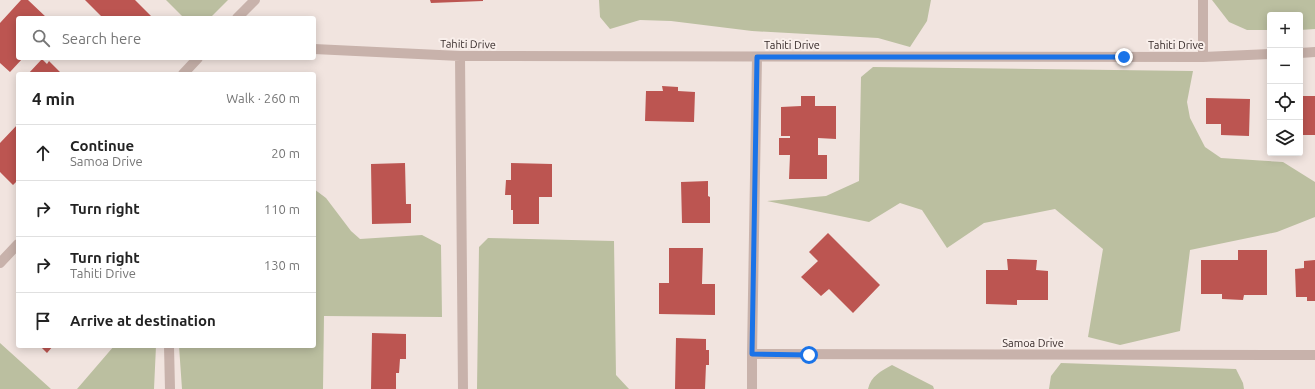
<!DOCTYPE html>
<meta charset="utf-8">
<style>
:root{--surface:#fff;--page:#f6f6f6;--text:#222;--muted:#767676;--line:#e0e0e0}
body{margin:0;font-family:Ubuntu,sans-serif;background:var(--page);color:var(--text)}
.controls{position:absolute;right:12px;top:12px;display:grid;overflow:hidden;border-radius:4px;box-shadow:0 2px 10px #0003}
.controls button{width:36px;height:36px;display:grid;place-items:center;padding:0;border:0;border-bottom:1px solid var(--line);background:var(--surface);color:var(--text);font:20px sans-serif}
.stop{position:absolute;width:12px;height:12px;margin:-9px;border:3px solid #1a73e8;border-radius:50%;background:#fff}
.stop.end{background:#1a73e8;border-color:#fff;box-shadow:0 1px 4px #0008}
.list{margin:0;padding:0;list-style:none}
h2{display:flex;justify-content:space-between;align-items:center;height:52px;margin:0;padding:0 16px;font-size:17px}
h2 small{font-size:13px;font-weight:400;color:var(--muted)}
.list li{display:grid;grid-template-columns:26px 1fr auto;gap:12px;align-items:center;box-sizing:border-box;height:56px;padding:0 16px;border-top:1px solid var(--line)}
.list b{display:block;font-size:15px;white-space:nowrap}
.list p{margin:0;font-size:13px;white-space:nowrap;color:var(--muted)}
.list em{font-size:13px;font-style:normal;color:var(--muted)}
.icon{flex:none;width:22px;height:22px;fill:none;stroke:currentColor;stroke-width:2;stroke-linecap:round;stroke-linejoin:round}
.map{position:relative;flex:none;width:1315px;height:389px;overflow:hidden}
.search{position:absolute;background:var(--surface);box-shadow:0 2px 10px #0003;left:16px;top:16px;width:300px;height:44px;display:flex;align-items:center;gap:10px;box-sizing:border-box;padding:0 14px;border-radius:4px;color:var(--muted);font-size:15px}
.panel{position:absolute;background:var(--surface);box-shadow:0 2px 10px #0003;left:16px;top:72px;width:300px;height:276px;border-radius:4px}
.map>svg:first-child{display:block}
.green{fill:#bbbfa0}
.building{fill:#bc5551}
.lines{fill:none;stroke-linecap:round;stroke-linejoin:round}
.minor{stroke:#c8b2ab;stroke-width:10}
.route{stroke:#1a73e8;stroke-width:5}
.labels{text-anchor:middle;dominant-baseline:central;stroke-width:4;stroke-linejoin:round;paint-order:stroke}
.street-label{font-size:11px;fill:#372b2a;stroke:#f9efeb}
</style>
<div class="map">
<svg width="1315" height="389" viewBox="0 0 1315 389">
<rect width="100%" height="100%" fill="#f1e4df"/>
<path class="green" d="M166,0h62l-18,18h-26z
M599,0h332l-4,21 -17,26 -32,-9 -126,-7 -81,-10 -31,-1 -30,9 -10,-12z
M1212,0h103v29l-15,1v-15h-30v15h-23l-18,-8z
M873,67l320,4 -6,31 3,16 15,29 16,11 62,4 32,20v35l-38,15 -87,18 -10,81 -60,14 -32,-8 15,-88 -48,-40 -71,14 -37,25 -25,-38 -22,-7 -31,19 -102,-21 59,-5 33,-15 2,-104z
M314,189l12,9 25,33 9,8 62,-4 19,10 1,72 -118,-1 -1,73h-141l-3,-43h135z
M488,238l126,3 2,134 13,14h-152l2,-142z
M0,343l51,46h-51z
M114,346h42l-2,43h-77z
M1061,363l175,6 7,14 1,6h-195l2,-13z
M892,365l41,21 1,3h-66c3,-13 13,-18 24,-24z"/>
<path class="building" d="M21,0h7l19,18h-29v40h5l-13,14 -10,-9v-40z
M85,0h50l18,18h-50z
M430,0h53v1l-52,2z
M42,59l5,5 2,-3 13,13h-34z
M662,86l16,1v4l17,1 -1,30 -49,-1 1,-30h17z
M801,96h14v10h21v33l-18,-1v17h9v24h-38l1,-24h-11v-17h11v-2h-9v-29l20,-1z
M1300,96h15v39h-15z
M1206,98l44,1 -1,37 -28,-1v-11h-15z
M18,124v56l-5,5 -13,-13v-29z
M405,163l1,41h5v19l-39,1 -1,-60z
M511,163l41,1v33h-13v27h-26v-14h-2v-15h-6l1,-15h5z
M708,181v15l2,1v26h-28l-1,-41z
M828,233l52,52 -27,28 -24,-24 -8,7 -20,-19 17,-16 -9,-9z
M669,248h34l-1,36h13v31l-56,-1v-31h10z
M1238,250h29v45h-23l-1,5 -21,-1v-5h-21v-34h37z
M1007,259l30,1 -1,10 12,1v29h-31v5l-31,-1v-34h22z
M1315,260v41h-8v-4h-11l-1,-28 9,-1v-7z
M372,333l34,1v25h-6l-1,14h-3v16h-25z
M676,338l30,1v11h3v15h-3l-1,24h-30z
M40,346h13l-6,7z"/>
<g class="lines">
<path class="minor" d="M237,18l18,-18
M314,49l146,7 743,1 67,-3
M1300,53l15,-1
M460,56l3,333
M1203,57v-57
M183,74l15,-16
M0,263l18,-19
M169,346l1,43
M752,354l563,1
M752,389v-35l5,-297"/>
</g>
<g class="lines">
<path class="route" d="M809,355l-57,-1 5,-297h367"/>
</g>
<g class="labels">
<g class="street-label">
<text transform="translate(468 44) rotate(1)">Tahiti Drive</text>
<text x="792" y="45">Tahiti Drive</text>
<text x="1176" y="45">Tahiti Drive</text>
<text x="1033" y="343">Samoa Drive</text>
</g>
</g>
</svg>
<div class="controls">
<button>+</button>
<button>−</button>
<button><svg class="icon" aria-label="locate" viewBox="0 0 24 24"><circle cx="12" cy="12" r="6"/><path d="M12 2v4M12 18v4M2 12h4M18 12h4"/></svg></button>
<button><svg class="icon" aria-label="layers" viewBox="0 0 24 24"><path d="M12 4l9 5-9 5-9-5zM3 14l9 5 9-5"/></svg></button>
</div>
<div class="stop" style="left:809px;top:355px"></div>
<div class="stop end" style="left:1124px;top:57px"></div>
<div class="search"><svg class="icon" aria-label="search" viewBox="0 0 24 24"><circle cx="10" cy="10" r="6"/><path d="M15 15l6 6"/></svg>Search here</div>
<section class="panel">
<h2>4 min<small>Walk · 260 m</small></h2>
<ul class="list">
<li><svg class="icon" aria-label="ahead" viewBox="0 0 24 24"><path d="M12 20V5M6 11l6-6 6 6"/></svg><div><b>Continue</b><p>Samoa Drive</p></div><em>20 m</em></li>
<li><svg class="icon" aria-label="right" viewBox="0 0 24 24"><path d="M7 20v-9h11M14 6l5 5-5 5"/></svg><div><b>Turn right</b></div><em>110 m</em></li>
<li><svg class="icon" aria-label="right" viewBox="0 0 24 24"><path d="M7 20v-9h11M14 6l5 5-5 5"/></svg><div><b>Turn right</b><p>Tahiti Drive</p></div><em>130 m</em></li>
<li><svg class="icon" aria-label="arrive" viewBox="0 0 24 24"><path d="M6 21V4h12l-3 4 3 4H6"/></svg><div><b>Arrive at destination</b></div></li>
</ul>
</section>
</div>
